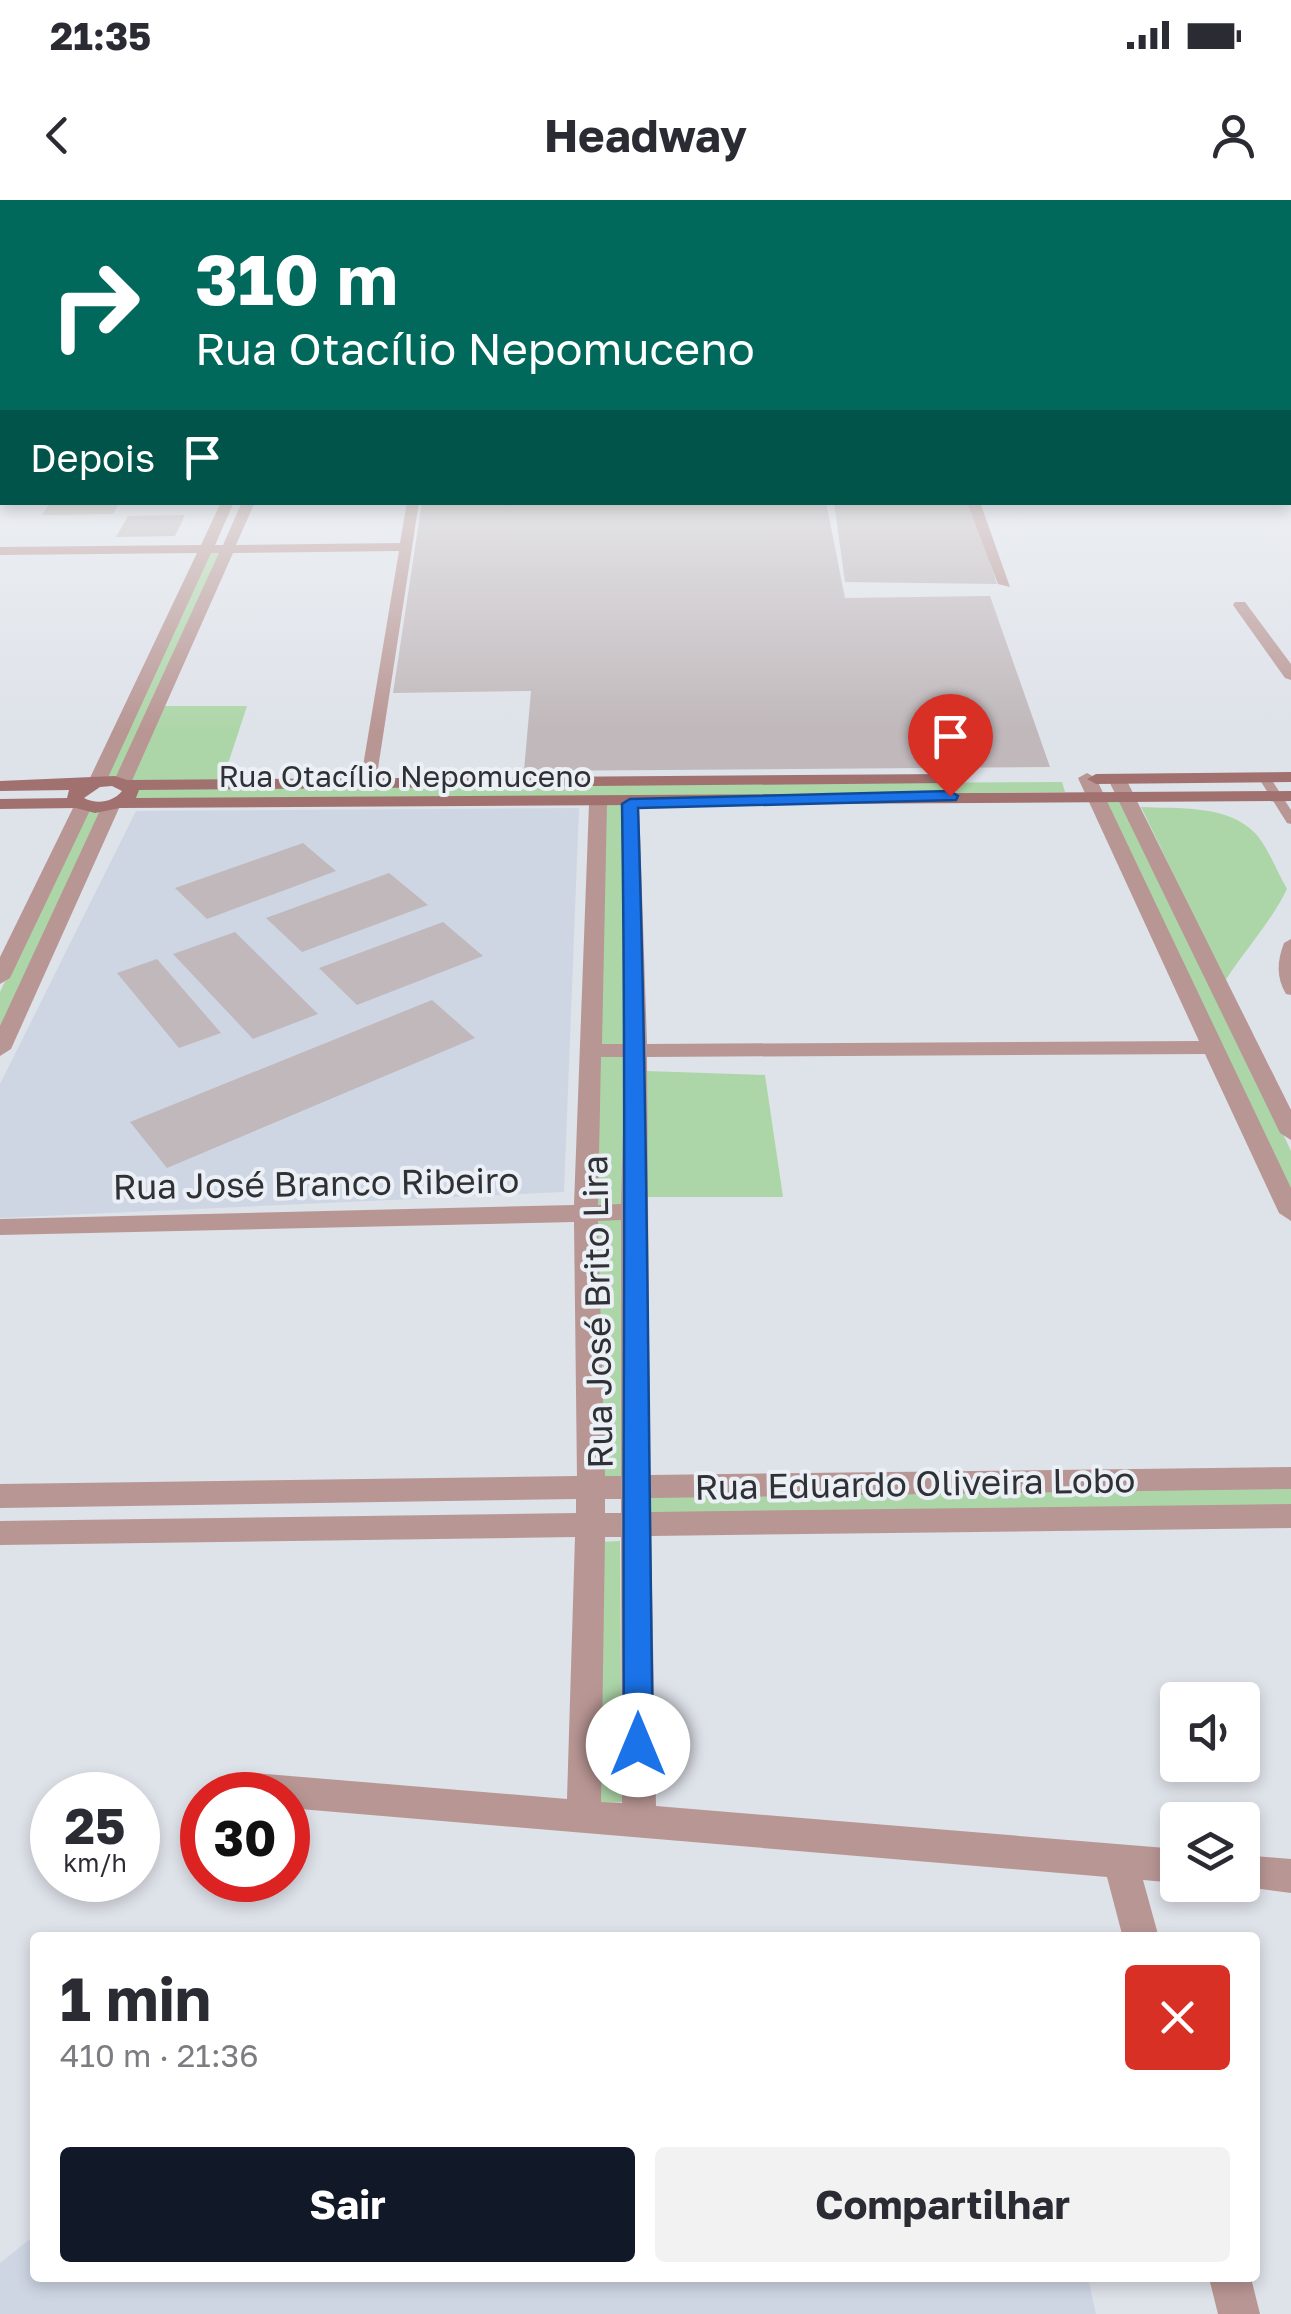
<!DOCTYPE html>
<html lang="pt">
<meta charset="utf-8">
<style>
:root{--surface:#fff;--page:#f2f2f3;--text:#2b2b33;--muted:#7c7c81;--accent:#111827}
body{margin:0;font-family:"Golos Text",sans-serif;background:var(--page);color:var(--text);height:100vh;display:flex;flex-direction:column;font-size:38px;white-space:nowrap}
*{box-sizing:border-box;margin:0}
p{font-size:32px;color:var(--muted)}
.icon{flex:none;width:55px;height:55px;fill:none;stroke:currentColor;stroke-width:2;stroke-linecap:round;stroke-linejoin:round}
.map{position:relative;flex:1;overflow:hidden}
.side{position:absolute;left:30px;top:1732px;width:1230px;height:350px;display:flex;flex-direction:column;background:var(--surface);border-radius:10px;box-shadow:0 5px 15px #0003}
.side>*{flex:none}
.top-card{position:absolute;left:0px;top:0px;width:1292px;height:305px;box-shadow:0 5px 15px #0003;background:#00695c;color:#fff;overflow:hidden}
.fabs{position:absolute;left:1160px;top:1482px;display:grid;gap:20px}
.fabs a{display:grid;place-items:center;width:100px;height:100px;border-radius:10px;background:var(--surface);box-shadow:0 5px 15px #0003;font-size:50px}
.speed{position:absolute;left:30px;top:1572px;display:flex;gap:20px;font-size:50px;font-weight:700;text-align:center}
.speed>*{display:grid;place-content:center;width:130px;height:130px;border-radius:50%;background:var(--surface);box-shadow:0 5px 15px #0003;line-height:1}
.speed small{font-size:25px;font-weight:400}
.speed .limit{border:15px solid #d22;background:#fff;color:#111}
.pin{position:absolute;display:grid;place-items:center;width:85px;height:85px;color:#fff;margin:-102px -42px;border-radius:50% 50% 50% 0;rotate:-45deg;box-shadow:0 0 10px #0007}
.pin .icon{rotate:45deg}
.me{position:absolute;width:110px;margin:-55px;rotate:0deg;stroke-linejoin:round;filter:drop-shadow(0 0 8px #0008)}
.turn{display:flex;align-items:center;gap:35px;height:210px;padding:0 30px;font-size:45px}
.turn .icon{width:130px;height:130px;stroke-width:2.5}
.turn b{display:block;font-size:70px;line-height:85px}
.then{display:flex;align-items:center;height:95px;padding:0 30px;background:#0003;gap:20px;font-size:38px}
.round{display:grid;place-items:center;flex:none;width:105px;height:105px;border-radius:10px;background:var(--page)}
.overview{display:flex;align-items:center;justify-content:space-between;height:170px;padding:0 30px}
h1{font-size:60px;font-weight:700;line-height:75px}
.cta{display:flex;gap:20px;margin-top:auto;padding:20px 30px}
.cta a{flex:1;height:115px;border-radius:10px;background:var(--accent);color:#fff;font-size:40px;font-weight:700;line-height:115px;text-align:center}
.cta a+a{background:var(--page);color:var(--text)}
.status{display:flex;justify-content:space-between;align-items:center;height:70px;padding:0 50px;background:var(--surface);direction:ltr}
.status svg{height:28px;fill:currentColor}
header{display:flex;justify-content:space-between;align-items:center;height:130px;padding:0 30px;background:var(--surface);font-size:45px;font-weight:700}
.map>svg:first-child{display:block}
</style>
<div class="status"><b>21:35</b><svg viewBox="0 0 49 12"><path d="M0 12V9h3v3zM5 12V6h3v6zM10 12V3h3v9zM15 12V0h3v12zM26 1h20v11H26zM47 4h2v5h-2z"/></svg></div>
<header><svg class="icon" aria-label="back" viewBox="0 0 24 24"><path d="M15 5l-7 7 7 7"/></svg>Headway<svg class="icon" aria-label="person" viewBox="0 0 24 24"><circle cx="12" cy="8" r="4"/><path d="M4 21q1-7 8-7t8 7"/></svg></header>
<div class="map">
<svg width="1291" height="2114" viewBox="0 0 1291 2114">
<rect width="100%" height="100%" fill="#dee2e9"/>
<g fill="#ced6e4">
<polygon points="579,608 564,992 0,1018 0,884 136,611"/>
<polygon points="35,2035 35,2078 1088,2078 1096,2114 0,2114 0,2063"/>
</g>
<g fill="#add6a8">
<polygon points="209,350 224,350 121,581 106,580"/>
<polygon points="162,506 247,506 222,582 129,584"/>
<polygon points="1062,582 1065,592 128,602 133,587"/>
<polygon points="1124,598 1291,951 1291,1003 1104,599"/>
<polygon points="604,605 627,605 631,845 598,845"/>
<path d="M1141,607C1177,609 1227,604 1255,633C1268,647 1277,672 1287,689C1271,722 1245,750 1225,781Z"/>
<polygon points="86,611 101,611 0,831 0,792"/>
<polygon points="629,854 624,1007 586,1007 598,856"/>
<polygon points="646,871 765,875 783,997 642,997"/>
<polygon points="625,1018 632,1277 598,1278 593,1019"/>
<polygon points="1291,1286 1291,1309 647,1319 644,1293"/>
<polygon points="620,1341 622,1602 593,1603 599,1342"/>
</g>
<g fill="#c0b8bb">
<polygon points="422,302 826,302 845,398 990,396 1050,567 524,571 531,491 393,493"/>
<polygon points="834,302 971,302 997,384 845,382"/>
<polygon points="119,303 113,314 42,315 49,304"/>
<polygon points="185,315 175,336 116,337 128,316"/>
<polygon points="303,643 336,671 207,719 175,688"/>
<polygon points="389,673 428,705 302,752 266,718"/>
<polygon points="443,722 483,756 357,805 319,768"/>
<polygon points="235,732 318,814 253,839 173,754"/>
<polygon points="157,759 221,833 179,848 117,773"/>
<polygon points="432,800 475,838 167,968 130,922"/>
</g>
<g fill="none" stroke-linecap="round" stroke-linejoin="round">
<g fill="#b89694" fill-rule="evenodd">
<polygon points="1264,573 1268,574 1291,610 1291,624 1287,623 1258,577"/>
<path d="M1291,739V795L1286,794C1276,777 1277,761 1284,743Z"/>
</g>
<g fill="#b89694" fill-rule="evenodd">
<polygon points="221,302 234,302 215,345 223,345 242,302 255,302 236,345 400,343 407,302 419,302 375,588 360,584 399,351 233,353 131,583 116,587 113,583 219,353 211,353 106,582 97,587 88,582 197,353 0,355 0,347 201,345"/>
<polygon points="967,302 980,302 1010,387 998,384"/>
<polygon points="1235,402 1245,402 1291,464 1291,480 1285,478 1233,405"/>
<path d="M1087,573L1096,578L1291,988V1021L1279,1013L1205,854L647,857L650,1275L1291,1267V1289L650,1298L651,1312L1291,1304V1328L651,1336L656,1606L1178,1649V1683L1143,1680L1159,1738H1123L1107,1677L288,1608V1595H228L225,1588L230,1577L242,1572L567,1599L575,1337L0,1345V1321L576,1313V1299L0,1308V1284L577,1276L574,1022L0,1035V1019L574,1005L589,604L598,599L607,604L602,844H625L621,604L630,599L639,604L647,844L1199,841L1078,578ZM601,857H625L621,1004L598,1005ZM621,1020V1276H605L598,1021ZM605,1299H621V1313H605ZM605,1337H621L622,1603L601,1602Z"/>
<polygon points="1117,574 1126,579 1291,910 1291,940 1280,933 1108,579"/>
<polygon points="83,601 92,606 10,778 0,784 0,757 74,606"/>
<polygon points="111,601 120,606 11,849 0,856 0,826 102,606"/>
<polygon points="1242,1655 1291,1659 1291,1693 1232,1685 1242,1685"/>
<polygon points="1209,2078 1251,2078 1260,2114 1218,2114"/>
</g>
<g fill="#a1716f" fill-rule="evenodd">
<polygon points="1290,235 1291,235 1290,240"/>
<polygon points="1291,572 1291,582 1096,584 1087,579 1096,574"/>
<path d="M946,574L952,575V583L139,590L136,598L1291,591V601L120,608L95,613L76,608L0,609V599L67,598L69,590L0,591V581L115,576L127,580ZM112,586L122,591C113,602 97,605 84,598L100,587Z"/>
</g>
<rect fill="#905654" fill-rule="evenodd" x="0" y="267" width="2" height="8"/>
<rect fill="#803f3e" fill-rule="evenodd" x="1290" y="282" width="1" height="10"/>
</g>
<linearGradient id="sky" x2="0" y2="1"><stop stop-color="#81b6e9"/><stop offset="0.44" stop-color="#f0f2f5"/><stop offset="1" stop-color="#f0f2f5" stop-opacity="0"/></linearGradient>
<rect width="1291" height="531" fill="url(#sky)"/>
<path fill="#1a73e8" stroke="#114b97" stroke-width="2.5" d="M950,591L958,596L956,600L638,608C648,920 648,1233 653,1545L649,1555L638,1559L628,1555L624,1545C622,1231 627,917 622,604L630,599Z"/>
<g text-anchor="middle" stroke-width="8" stroke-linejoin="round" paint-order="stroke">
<g font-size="30" fill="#303134" stroke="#ebeff6">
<text x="405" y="587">Rua Otacílio Nepomuceno</text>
</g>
<g font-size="35" fill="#303134" stroke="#ebeff6">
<text transform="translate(316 984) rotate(-1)" y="12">Rua José Branco Ribeiro</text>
<text transform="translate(598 1112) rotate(-91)" y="12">Rua José Brito Lira</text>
<text transform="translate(915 1284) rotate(-1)" y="12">Rua Eduardo Oliveira Lobo</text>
</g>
</g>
</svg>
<div class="fabs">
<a><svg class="icon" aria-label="sound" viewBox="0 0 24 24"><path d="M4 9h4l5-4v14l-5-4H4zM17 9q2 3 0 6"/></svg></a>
<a><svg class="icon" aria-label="layers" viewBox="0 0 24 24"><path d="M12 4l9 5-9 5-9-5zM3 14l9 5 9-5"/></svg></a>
</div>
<div class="speed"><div>25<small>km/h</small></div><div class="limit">30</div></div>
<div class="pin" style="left:950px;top:596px;background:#d93025"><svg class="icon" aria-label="arrive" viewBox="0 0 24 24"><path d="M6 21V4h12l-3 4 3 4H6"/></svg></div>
<svg class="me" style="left:638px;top:1545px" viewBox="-20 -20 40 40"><circle r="19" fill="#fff"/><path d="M0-13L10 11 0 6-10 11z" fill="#1a73e8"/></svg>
<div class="top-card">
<div class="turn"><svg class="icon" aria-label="right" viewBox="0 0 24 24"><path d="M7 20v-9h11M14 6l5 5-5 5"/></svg><div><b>310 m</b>Rua Otacílio Nepomuceno</div></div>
<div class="then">Depois<svg class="icon" aria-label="arrive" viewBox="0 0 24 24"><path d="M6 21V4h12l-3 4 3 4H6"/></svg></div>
</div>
<section class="side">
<div class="overview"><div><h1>1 min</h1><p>410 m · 21:36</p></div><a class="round" style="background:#d93025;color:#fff"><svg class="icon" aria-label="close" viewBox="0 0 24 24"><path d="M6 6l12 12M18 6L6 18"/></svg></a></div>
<div class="cta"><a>Sair</a><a>Compartilhar</a></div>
</section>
</div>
